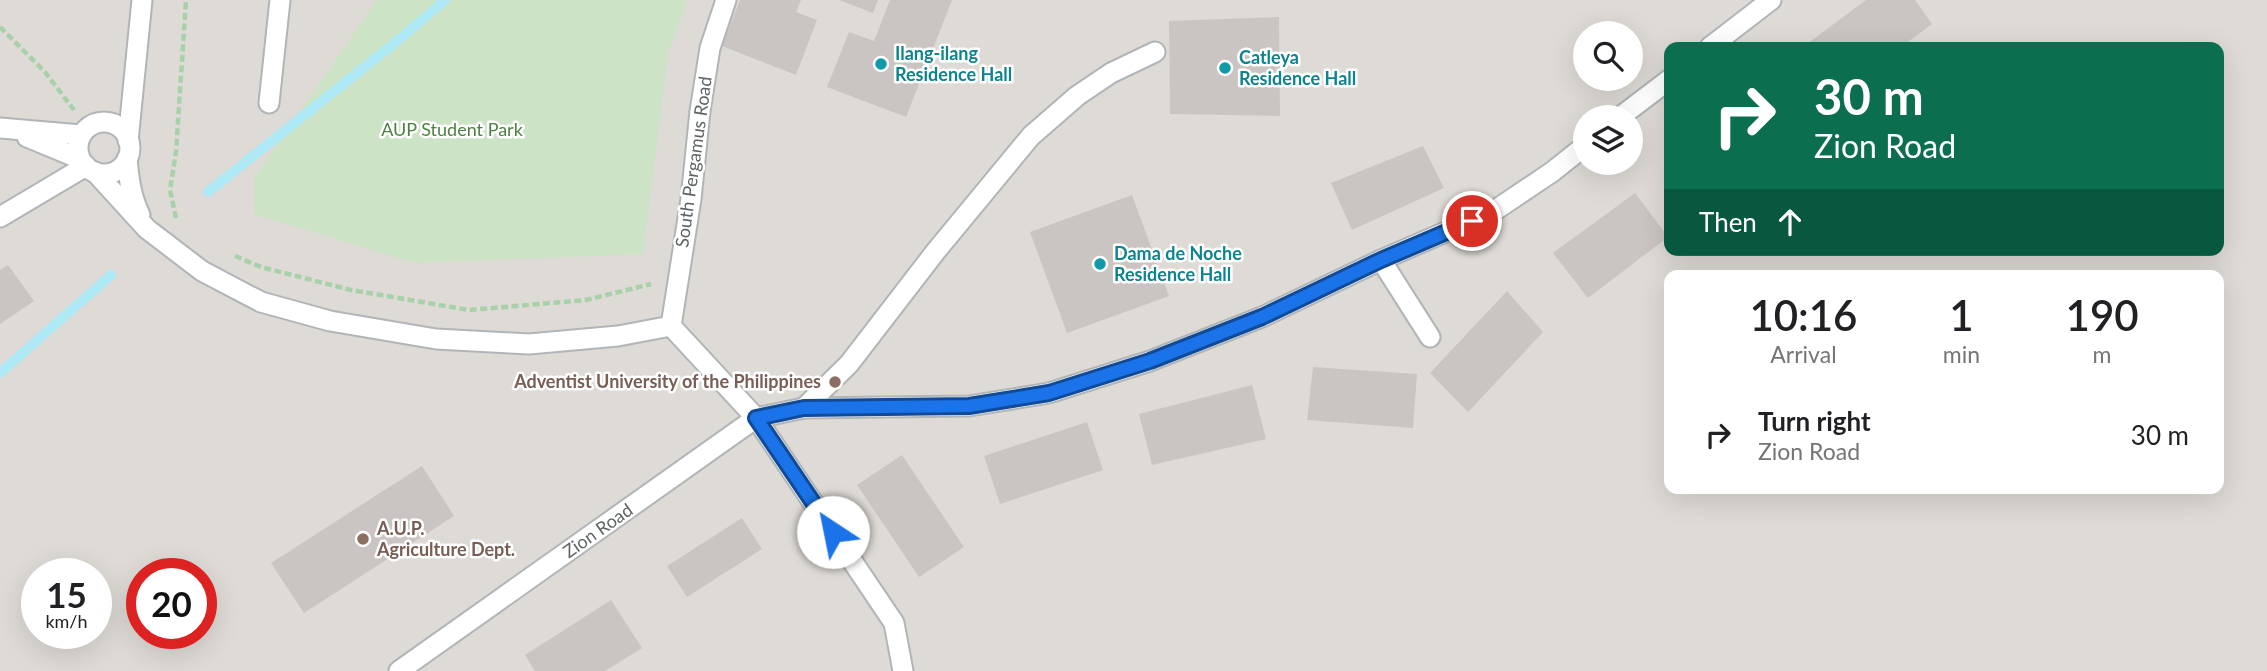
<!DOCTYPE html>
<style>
:root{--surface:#fff;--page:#f2f2f2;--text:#202124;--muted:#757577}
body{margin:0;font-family:Lato,sans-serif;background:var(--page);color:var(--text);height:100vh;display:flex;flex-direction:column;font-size:26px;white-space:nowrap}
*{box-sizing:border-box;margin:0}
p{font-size:23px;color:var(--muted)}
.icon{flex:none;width:38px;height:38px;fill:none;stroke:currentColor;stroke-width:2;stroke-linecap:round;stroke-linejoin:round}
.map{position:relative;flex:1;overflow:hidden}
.sheet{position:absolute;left:1664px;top:270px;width:560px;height:224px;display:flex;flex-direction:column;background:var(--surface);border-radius:14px;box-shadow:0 7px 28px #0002}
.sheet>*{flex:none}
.hud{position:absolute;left:1664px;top:42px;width:560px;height:214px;border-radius:14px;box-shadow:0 7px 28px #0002;background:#0b6e4f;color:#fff;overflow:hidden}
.controls{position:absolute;left:1573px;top:21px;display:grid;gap:14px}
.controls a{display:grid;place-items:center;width:70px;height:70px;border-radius:50%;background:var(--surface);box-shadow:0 7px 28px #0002;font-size:35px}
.speed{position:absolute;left:21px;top:558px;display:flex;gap:14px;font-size:35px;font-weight:700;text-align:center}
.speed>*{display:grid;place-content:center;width:91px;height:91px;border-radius:50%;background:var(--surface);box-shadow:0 7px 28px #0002;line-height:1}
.speed small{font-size:18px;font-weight:400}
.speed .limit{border:10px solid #d22;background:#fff;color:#111}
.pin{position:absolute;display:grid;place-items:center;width:60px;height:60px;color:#fff;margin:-30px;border:4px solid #fff;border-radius:50%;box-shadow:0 2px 7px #0007}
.me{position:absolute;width:77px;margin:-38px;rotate:326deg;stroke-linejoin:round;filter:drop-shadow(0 0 5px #0008)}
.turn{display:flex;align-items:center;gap:24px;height:147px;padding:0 35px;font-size:32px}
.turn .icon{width:91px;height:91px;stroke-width:2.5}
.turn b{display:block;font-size:49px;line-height:60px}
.then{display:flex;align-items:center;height:66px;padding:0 35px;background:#0003;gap:14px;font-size:26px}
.eta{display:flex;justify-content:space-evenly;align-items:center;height:119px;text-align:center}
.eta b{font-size:42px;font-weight:600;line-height:49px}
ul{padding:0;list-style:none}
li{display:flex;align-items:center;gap:21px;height:91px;padding:0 35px}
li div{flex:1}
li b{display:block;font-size:26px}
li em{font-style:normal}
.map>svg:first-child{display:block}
</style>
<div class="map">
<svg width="2267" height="671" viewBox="0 0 2267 671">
<rect width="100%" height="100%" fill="#eeeae6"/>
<path fill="#dedad5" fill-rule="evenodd" d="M0,0H2267V671H0ZM1586,33H1631V79H1586ZM1670,47H2219V250H1670ZM1586,117H1631V163H1586ZM1670,275H2219V488H1670ZM37,574H96V634H37ZM142,574H201V634H142Z"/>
<polygon fill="#cde3c6" points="377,0 688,0 668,53 643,254 415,263 254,214 254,178"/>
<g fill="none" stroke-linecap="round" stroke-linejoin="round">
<g stroke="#afe9f6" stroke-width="10">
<polyline points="208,192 402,37 445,0"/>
<polyline points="0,373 111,275"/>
</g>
</g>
<g fill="#cac5c3">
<polygon points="740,0 801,0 796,12 817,20 796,75 722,46"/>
<polygon points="839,0 878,0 873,13"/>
<polygon points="890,0 952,0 906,117 827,87 849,32 874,41"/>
<polygon points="1866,0 1915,0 1932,24 1901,47 1803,47"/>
<polygon points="1279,17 1280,116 1170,114 1169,21"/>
<polygon points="1423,146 1444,188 1352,230 1331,183"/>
<polygon points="1635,193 1668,237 1588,298 1553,253"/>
<polygon points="1132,195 1169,296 1067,333 1030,232"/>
<polygon points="8,265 34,301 0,324 0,270"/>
<polygon points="1507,291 1543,332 1468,412 1430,373"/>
<polygon points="1313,367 1417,374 1413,428 1307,420"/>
<polygon points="1252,385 1266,439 1152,465 1139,414"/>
<polygon points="1087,422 1103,470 1000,504 984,456"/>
<polygon points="902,455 964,547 919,577 857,485"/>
<polygon points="422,466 454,516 304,613 271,563"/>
<polygon points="742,518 762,549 687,597 667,566"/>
<polygon points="611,600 642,648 605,671 535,671 525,655"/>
</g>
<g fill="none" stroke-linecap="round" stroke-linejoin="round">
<g stroke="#b1b5b7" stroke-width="23">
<g id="lane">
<polyline points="1710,47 1771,0"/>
<polyline points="269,103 280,0"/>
<polyline points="1620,117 1670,79"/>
<circle cx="104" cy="148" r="26"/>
<polyline points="0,128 81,135"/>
<polyline points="27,137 80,159"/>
<polyline points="128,141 142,0"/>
<path d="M127,159C129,179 131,197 140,215"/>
<polyline points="95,172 147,229 202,271 261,302 330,321 436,339 529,344 618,336 671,326 756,418 894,623 903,671"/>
<polyline points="0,217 86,166"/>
<polyline points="1381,260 1430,337"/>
<polyline points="671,326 691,199 700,111 710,48 726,0"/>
<polyline points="804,408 849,364 936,251 1031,136 1077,96 1111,73 1155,52"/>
<polyline points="399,671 756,418 804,408 969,406 1049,393 1150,361 1262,317 1381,260 1494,211 1552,172 1586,145"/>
</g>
</g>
<g stroke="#a8d1aa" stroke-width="4.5" stroke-dasharray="7 3.5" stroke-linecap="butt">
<polyline points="0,27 45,72 74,110"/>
<polyline points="176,218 170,190 176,152 186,0"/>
<polyline points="235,256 261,267 351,290 469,310 586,300 651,284"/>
</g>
<use href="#lane" stroke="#fff" stroke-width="19"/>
</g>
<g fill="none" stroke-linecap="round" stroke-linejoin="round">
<g stroke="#114b97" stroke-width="18">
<polyline id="route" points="833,532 756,418 804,408 969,406 1049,393 1150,361 1262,317 1381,260 1472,221"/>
</g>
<use href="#route" stroke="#1a73e8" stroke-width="12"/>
</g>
<g fill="#0f9aa8" stroke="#fff" stroke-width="2.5">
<circle cx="881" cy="64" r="7"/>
<circle cx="1225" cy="68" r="7"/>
<circle cx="1100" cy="264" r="7"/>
</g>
<g fill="#8d6e63" stroke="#fff" stroke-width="2.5">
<circle cx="835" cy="382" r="7"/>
<circle cx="363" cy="539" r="7"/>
</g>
<g text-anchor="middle" stroke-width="5" stroke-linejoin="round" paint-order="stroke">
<g font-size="18" font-weight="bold" fill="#0d838f" stroke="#fff" text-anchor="start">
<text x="895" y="60">Ilang-ilang<tspan x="895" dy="21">Residence Hall</tspan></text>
<text x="1239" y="64">Catleya<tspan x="1239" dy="21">Residence Hall</tspan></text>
<text x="1114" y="260">Dama de Noche<tspan x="1114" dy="21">Residence Hall</tspan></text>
</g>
<g font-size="18" fill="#4d8240" stroke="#fff">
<text x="452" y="136">AUP Student Park</text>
</g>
<g font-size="18" fill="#5e6365" stroke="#fff">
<text transform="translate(694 162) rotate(-82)" y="6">South Pergamus Road</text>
<text transform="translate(598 531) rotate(-35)" y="6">Zion Road</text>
</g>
<g font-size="18" font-weight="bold" fill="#785e54" stroke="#fff" text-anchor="end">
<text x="821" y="388">Adventist University of the Philippines</text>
<text x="377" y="535" text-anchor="start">A.U.P.<tspan x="377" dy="21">Agriculture Dept.</tspan></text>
</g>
</g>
</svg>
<div class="controls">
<a><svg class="icon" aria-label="search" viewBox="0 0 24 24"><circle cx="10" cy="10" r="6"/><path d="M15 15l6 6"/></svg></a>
<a><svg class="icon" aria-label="layers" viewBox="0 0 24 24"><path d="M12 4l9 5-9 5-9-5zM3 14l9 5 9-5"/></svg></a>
</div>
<div class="speed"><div>15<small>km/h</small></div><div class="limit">20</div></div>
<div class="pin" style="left:1472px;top:221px;background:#d93025"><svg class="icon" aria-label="arrive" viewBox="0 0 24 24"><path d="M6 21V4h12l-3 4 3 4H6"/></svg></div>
<svg class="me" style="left:833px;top:532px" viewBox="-20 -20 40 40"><circle r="19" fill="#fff"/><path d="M0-13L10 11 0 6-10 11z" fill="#1a73e8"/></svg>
<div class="hud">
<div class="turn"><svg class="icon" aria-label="right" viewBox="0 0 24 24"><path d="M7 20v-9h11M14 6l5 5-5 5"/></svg><div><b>30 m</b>Zion Road</div></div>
<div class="then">Then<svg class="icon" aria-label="ahead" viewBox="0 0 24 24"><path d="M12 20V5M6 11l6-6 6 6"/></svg></div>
</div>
<section class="sheet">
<div class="eta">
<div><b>10:16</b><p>Arrival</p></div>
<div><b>1</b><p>min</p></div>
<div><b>190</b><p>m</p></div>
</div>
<ul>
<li><svg class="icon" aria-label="right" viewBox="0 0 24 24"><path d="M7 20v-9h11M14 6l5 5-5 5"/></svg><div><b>Turn right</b><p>Zion Road</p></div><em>30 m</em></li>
</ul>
</section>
</div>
